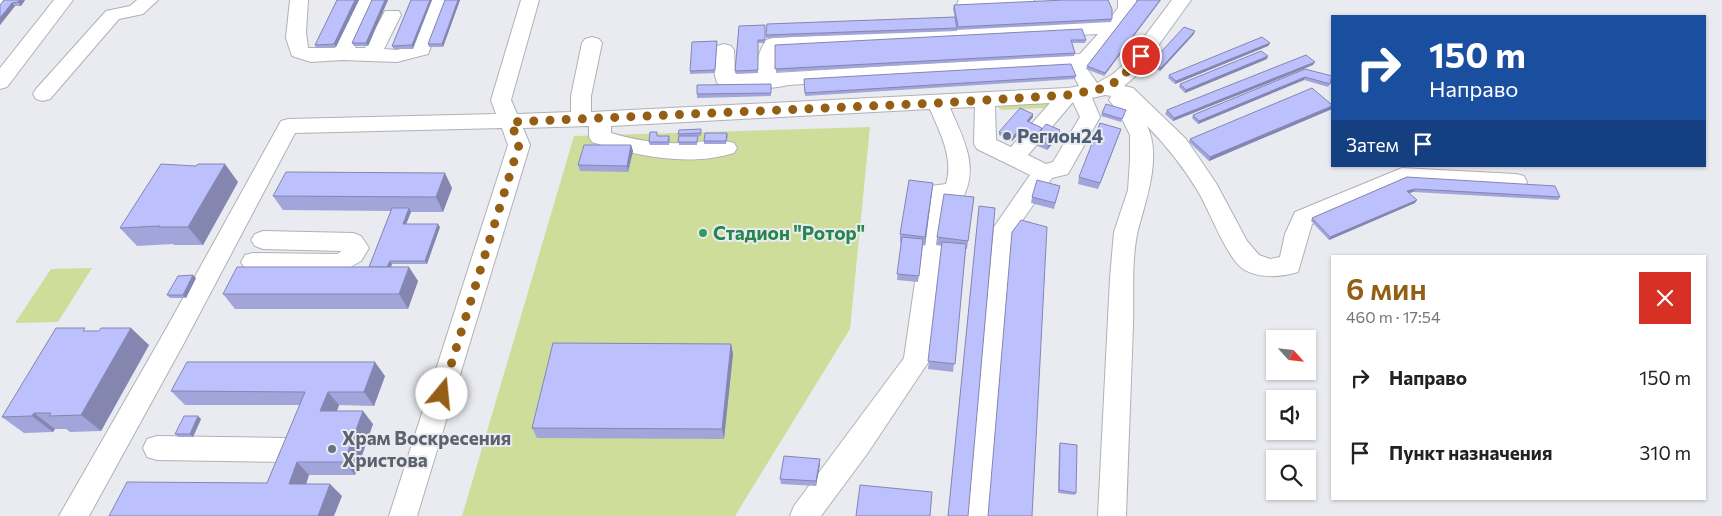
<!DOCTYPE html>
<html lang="ru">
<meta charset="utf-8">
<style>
:root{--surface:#fff;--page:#f2f2f2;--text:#222;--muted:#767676;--accent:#945e14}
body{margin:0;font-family:Commissioner,sans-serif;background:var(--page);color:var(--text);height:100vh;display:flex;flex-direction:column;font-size:19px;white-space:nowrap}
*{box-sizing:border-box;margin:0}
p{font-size:16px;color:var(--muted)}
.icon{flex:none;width:28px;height:28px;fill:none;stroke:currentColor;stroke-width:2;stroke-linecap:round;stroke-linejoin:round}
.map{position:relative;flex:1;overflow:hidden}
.details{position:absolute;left:1331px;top:255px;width:375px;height:245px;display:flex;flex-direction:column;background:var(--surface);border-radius:0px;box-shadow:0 1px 4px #0004}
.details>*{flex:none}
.top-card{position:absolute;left:1331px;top:15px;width:375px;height:152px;border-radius:0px;box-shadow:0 1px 4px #0004;background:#1a4fa0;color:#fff;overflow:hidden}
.needle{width:32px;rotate:117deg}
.tools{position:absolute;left:1266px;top:330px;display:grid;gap:10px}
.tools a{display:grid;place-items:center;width:50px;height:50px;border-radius:0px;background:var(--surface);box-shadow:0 1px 4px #0004;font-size:25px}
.pin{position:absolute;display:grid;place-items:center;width:42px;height:42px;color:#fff;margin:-21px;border:2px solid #fff;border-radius:50%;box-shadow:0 1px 5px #0007}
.me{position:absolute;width:55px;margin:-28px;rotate:17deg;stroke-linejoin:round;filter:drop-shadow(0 0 4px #0008)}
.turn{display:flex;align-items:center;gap:18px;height:105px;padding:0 15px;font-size:22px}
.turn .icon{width:65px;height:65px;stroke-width:2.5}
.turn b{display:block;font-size:35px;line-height:42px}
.then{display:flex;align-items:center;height:48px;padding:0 15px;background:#0003;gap:10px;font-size:19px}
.round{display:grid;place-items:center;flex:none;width:52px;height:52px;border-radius:0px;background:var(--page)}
.summary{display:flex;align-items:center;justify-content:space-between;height:85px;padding:0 15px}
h1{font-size:30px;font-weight:600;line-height:38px;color:var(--accent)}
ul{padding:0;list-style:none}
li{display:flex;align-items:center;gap:15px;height:75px;padding:0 15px}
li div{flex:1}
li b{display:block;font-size:19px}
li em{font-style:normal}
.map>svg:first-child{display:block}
</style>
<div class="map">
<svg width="1722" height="516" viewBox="0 0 1722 516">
<rect width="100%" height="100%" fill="#eaebf1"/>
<g fill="#cfdd9b">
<polygon points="1049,102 1049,106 1045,108 1002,110 997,107"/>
<polygon points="870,127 850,329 735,516 462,516 574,136"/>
<polygon points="92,268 58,322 15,323 51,269"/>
</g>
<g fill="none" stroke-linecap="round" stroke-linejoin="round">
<g stroke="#b0b1b6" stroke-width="2">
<g id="minor">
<polygon points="0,0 10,0 7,6 0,8"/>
<polygon points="54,0 73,0 7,87 0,89 0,68"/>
<polygon points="137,0 158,0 143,14 119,19 50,99 43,101 36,99 33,94 36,89 106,11 130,6"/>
<polygon points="290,0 308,0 306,32 308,48 335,48 358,0 376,0 355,48 365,48 385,11 399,11 401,15 384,49 397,50 413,46 432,0 450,0 428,54 397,62 342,60 311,62 292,56 286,38"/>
<path d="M521,0H539L511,100L517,114L571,112V96L582,43L585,39L592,37L599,39L602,43L591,96V112L1068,88L1079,86L1069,67L788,85C770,90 736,89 718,84C713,75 712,54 717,46L724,44L731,46L734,50L735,73H756C757,60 759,51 766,40L773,38L1108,21L1118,8V0H1136C1137,21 1102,54 1088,70L1097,83L1113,74L1123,65L1172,0H1191L1137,75L1124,86L1133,88L1186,139L1216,183L1247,241L1259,255L1270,259L1280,257L1285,234L1295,212L1402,168L1516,174L1524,176L1527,182L1524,188L1516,190L1404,184L1312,224L1298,272C1281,277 1259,279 1243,269C1227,258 1209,210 1199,193C1184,168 1167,146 1147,126C1162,156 1146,200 1138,230C1131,260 1134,295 1133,325C1131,389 1128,452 1126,516H1098L1110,278L1114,232L1128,190L1130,160V135L1119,113L1109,100L1111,96L1105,95L1092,98L1100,117L1068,174L1052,178L1017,228L994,516H966L994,227L1030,175L977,149L974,144L975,107L950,108C963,138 980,167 962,199L949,201L929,361L867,454L821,516H790L794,506L904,358L928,192L931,186L946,184C954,158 940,133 930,109L611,126V133C634,140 658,144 683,143C700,143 718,138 734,143L737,148L734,153C688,167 637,156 592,142L589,137V126L523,128L530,145L417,516H389L508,145L502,128L295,133L184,343L89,516H59L166,329L281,121L288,119L496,114L491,100ZM1098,34L1080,54L776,73L777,57L780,50ZM1073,102L1080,117L1053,162L1046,164L1028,155ZM1050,103L1011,147L996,140L995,106Z"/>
<polygon points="959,0 1034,0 1032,4 1025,6 966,10 959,8 957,4"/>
<polygon points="263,231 353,233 361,236 369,248 361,261 342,272 253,271 245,269 241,262 245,255 253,253 337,254 342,251 263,249 255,246 251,240 255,234"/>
<polygon points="157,436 286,438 296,441 300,450 296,459 286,462 157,460 147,457 143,448 147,439"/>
</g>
</g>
<use href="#minor" fill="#fff" fill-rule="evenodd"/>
</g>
<g fill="#a2a5d9">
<polygon points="25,0 21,6 15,6 0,25 0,5"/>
<polygon points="337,0 359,0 336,47 316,48 315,45"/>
<polygon points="372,0 388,0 368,46 354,46 352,43"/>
<polygon points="411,0 413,49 394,49 392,46"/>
<polygon points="445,0 460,0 443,47 429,47 428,44"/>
<polygon points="1138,0 1104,76 1086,69 1087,66"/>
<polygon points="954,5 1112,19 1111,22 957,30 953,9"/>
<polygon points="765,25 765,43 758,43 758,73 736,74 735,71"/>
<polygon points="957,28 957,31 766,38 766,35"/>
<polygon points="1194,34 1160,71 1150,66 1151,63"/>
<polygon points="1086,40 1085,43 1072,43 1075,53 1074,56 776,72 775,45"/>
<polygon points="717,41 715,73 690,74 690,71"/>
<polygon points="1270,43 1268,46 1175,84 1168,78 1169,75"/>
<polygon points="1267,59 1185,93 1179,87 1180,84"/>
<polygon points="1313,65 1173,121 1165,114 1167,110"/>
<polygon points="1305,69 1330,84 1328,87 1304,80 1198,124 1192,118 1193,115"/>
<polygon points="1076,76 1075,79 805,96 804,79"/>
<polygon points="771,84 771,96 697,98 697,94"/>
<polygon points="1332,105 1332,109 1209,161 1189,142 1190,139"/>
<polygon points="1102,113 1125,113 1121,122 1101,116"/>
<polygon points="1033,117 1029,122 1059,136 1047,150 1033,144 1034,140 1019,133 1012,141 999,135 999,132"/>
<polygon points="701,129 701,136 698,136 698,139 697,145 679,145 678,134"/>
<polygon points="1121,129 1098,189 1078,184 1079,177"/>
<polygon points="727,133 728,136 726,144 704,144 704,141"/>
<polygon points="658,135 658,136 669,136 670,140 669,145 650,145 649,142"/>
<polygon points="631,145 633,151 628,172 580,171 578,165"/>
<polygon points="1407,177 1560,197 1558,200 1413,192 1409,193 1415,203 1329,240 1311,221 1312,218"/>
<polygon points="238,182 203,245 174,245 173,244 137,246 120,228"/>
<polygon points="933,183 925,246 923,245 918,282 897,280 901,243 900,243 900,234"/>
<polygon points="1060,186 1054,209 1031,203 1032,197"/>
<polygon points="452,188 443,212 411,212 406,224 440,227 427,264 392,264 391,267 418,281 408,309 235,309 223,294 369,267 391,211 283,210 273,196"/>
<polygon points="974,197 967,249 966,249 953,372 928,369 942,246 936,245 937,237"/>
<polygon points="196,278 186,298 170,298 167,295"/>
<polygon points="88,331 149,345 101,431 70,432 66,429 55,429 53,432 24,433 2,417"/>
<polygon points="731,344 733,354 724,439 537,438 532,428"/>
<polygon points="385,376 374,406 339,405 337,411 373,424 355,475 309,475 306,484 342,496 267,483 300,405 185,405 171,391"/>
<polygon points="201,419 193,437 178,437 175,434"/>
<polygon points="1060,443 1076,493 1075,495 1058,493 1059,446"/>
<polygon points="820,459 820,464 816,486 781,484 780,479"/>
</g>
<g fill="#8486b0">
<polygon points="20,0 25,0 21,6 18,2"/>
<polygon points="355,0 359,0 336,47 334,44"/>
<polygon points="385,0 388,0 368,46 366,43"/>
<polygon points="430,0 432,0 413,49 412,45"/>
<polygon points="458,0 460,0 443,47 442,44"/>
<polygon points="1160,0 1161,0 1104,76 1105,73"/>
<polygon points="12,3 15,6 0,25 0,18"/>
<polygon points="1195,31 1194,34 1160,71 1161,68"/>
<polygon points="1270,43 1268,46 1175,84 1176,81"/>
<polygon points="1268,56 1267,59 1185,93 1186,90"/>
<polygon points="1315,62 1313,65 1173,121 1174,118"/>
<polygon points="1305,77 1304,80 1198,124 1199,121"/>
<polygon points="1332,106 1332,109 1209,161 1210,157"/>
<polygon points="1033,114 1033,117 1027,124 1027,121"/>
<polygon points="1121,129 1119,135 1098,189 1100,183"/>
<polygon points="1019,130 1019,133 1012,141 1012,138"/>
<polygon points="1060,130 1059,136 1047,150 1048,144"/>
<polygon points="631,145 633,151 628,172 627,166"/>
<polygon points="225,164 238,182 203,245 188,227"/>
<polygon points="445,173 452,188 443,212 436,197"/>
<polygon points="933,183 932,192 925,246 925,237"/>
<polygon points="1415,189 1413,192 1405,194 1407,191"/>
<polygon points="1417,200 1415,203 1329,240 1330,237"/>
<polygon points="409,208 411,212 405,227 403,224"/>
<polygon points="438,224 440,227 427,264 425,261"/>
<polygon points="390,261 392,264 385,281 383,278"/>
<polygon points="409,267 418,281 408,309 399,294"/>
<polygon points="193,275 196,278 186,298 183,295"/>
<polygon points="131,328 149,345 101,431 81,415"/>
<polygon points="731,344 733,354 724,439 722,429"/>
<polygon points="375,362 385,376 374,406 364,392"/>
<polygon points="328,392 339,405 332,424 320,411"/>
<polygon points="363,411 373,424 355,475 344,462"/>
<polygon points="34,413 55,429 53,432 32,416"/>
<polygon points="198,416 201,419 193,437 190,434"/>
<polygon points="820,459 820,464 816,486 816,481"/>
<polygon points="297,462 309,475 302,496 289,484"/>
<polygon points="330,484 342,496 334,516 318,516"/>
</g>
<g fill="#bcc0fc" stroke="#8486b0">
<polygon points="4,0 20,0 18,2 12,3 0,18 0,5"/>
<polygon points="337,0 355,0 334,44 315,45"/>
<polygon points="372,0 385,0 366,43 352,43"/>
<polygon points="411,0 430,0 412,45 392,46"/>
<polygon points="445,0 458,0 442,44 428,44"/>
<polygon points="1065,0 1108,0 1112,9 1112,19 958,27 954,5"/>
<polygon points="1138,0 1160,0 1105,73 1087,66"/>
<polygon points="955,17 957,28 766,35 767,24"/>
<polygon points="765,25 765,40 758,40 758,70 735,71 739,26"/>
<polygon points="1184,27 1195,31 1161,68 1151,63"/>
<polygon points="1082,29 1086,40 1071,40 1075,53 775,69 775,45"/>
<polygon points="1262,37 1270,43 1176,81 1169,75"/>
<polygon points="717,41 715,70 690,71 692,42"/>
<polygon points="1261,51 1268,56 1186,90 1180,84"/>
<polygon points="1306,55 1315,62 1174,118 1167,110"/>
<polygon points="1071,64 1076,76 805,93 804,79"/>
<polygon points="1305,69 1332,76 1330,84 1305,77 1199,121 1193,115"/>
<polygon points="771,84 771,93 697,94 697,85"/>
<polygon points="1312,88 1332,105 1332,106 1210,157 1190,139"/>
<polygon points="1106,104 1126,110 1122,119 1102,113"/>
<polygon points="1020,108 1033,114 1027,121 1042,128 1035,137 1019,130 1012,138 999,132"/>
<polygon points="1100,123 1121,129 1100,183 1079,177"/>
<polygon points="1046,124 1060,130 1048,144 1035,138"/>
<polygon points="701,129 701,133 678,134 679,130"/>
<polygon points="650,132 657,132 657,136 669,136 668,142 649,142"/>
<polygon points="705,133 727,133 726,141 704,141"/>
<polygon points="679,136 698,136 697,142 678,142"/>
<polygon points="584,145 631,145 627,166 578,165"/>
<polygon points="161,164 196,166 198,164 225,164 188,227 159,227 160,226 120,228"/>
<polygon points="286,172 445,173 436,197 273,196"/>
<polygon points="1407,177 1555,186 1560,197 1415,189 1407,191 1417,200 1330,237 1312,218"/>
<polygon points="909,180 933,183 925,237 900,234"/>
<polygon points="1037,180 1060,186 1055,203 1032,197"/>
<polygon points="944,194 974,197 968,241 937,237"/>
<polygon points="979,206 995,208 968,516 948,516"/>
<polygon points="392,208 409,208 403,224 438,224 425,261 390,261 387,267 369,267"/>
<polygon points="1021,220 1047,227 1032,516 988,516 1012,232"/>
<polygon points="902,237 923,239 919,276 897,274"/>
<polygon points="942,242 966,244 955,364 928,361"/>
<polygon points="237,267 409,267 399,294 223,294"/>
<polygon points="193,275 183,295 167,295 178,276"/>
<polygon points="56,328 85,328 83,331 99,331 101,328 131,328 81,415 49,416 51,413 34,413 32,416 2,417"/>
<polygon points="553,343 731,344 722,429 532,428"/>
<polygon points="187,362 375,362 364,392 328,392 320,411 363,411 344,462 297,462 289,484 330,484 318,516 109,516 127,482 267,483 305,392 171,391"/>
<polygon points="184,416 198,416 190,434 175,434"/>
<polygon points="1060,443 1077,445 1076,493 1059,490"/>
<polygon points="784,456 820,459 816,481 780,479"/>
<polygon points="860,485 932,492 930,516 856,516"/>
</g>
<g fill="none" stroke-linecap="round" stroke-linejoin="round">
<polyline stroke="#945e14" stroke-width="9" stroke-dasharray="0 16.2" points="442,394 519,145 511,122 938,103 1068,95 1105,88 1120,79 1141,56"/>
</g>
<circle fill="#5c6f8a" stroke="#eaebf1" stroke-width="2" cx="1007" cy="136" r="5"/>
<circle fill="#2e9e5b" stroke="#eaebf1" stroke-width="2" cx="703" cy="233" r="5"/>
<circle fill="#6b7280" stroke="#eaebf1" stroke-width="2" cx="332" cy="449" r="5"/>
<g text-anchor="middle" stroke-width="4" stroke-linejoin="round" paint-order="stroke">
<g font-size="19" font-weight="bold" fill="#4e5e75" stroke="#eaebf1" text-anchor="start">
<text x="1017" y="143">Регион24</text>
</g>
<g font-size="19" font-weight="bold" fill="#27864d" stroke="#eaebf1" text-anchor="start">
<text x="713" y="240">Стадион "Ротор"</text>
</g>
<g font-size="19" font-weight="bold" fill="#5b616d" stroke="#eaebf1" text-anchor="start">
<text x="342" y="445">Храм Воскресения<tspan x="342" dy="22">Христова</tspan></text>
</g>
</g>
</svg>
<div class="tools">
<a><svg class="needle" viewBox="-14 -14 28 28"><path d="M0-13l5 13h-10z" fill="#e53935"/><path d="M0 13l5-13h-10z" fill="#767676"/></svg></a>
<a><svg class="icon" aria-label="sound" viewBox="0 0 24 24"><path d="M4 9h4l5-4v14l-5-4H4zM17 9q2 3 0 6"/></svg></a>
<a><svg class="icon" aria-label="search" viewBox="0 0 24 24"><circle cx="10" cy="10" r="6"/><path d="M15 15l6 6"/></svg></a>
</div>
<div class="pin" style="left:1141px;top:56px;background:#d93025"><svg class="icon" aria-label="arrive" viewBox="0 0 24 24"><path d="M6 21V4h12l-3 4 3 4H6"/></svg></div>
<svg class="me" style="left:442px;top:394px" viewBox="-20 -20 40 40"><circle r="19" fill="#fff"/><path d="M0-13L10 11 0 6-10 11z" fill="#945e14"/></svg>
<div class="top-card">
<div class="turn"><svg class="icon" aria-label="right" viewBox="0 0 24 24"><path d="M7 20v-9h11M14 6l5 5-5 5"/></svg><div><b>150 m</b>Направо</div></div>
<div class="then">Затем<svg class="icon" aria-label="arrive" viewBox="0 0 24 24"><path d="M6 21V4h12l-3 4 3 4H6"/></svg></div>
</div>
<section class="details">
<div class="summary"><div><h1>6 мин</h1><p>460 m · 17:54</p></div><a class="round" style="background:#d93025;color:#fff"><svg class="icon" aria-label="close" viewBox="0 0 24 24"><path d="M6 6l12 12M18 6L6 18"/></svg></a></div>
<ul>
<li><svg class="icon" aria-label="right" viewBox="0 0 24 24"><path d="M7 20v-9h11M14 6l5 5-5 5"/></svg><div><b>Направо</b></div><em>150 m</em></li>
<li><svg class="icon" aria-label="arrive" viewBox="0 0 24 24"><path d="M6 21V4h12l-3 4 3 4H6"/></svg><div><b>Пункт назначения</b></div><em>310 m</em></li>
</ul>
</section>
</div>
